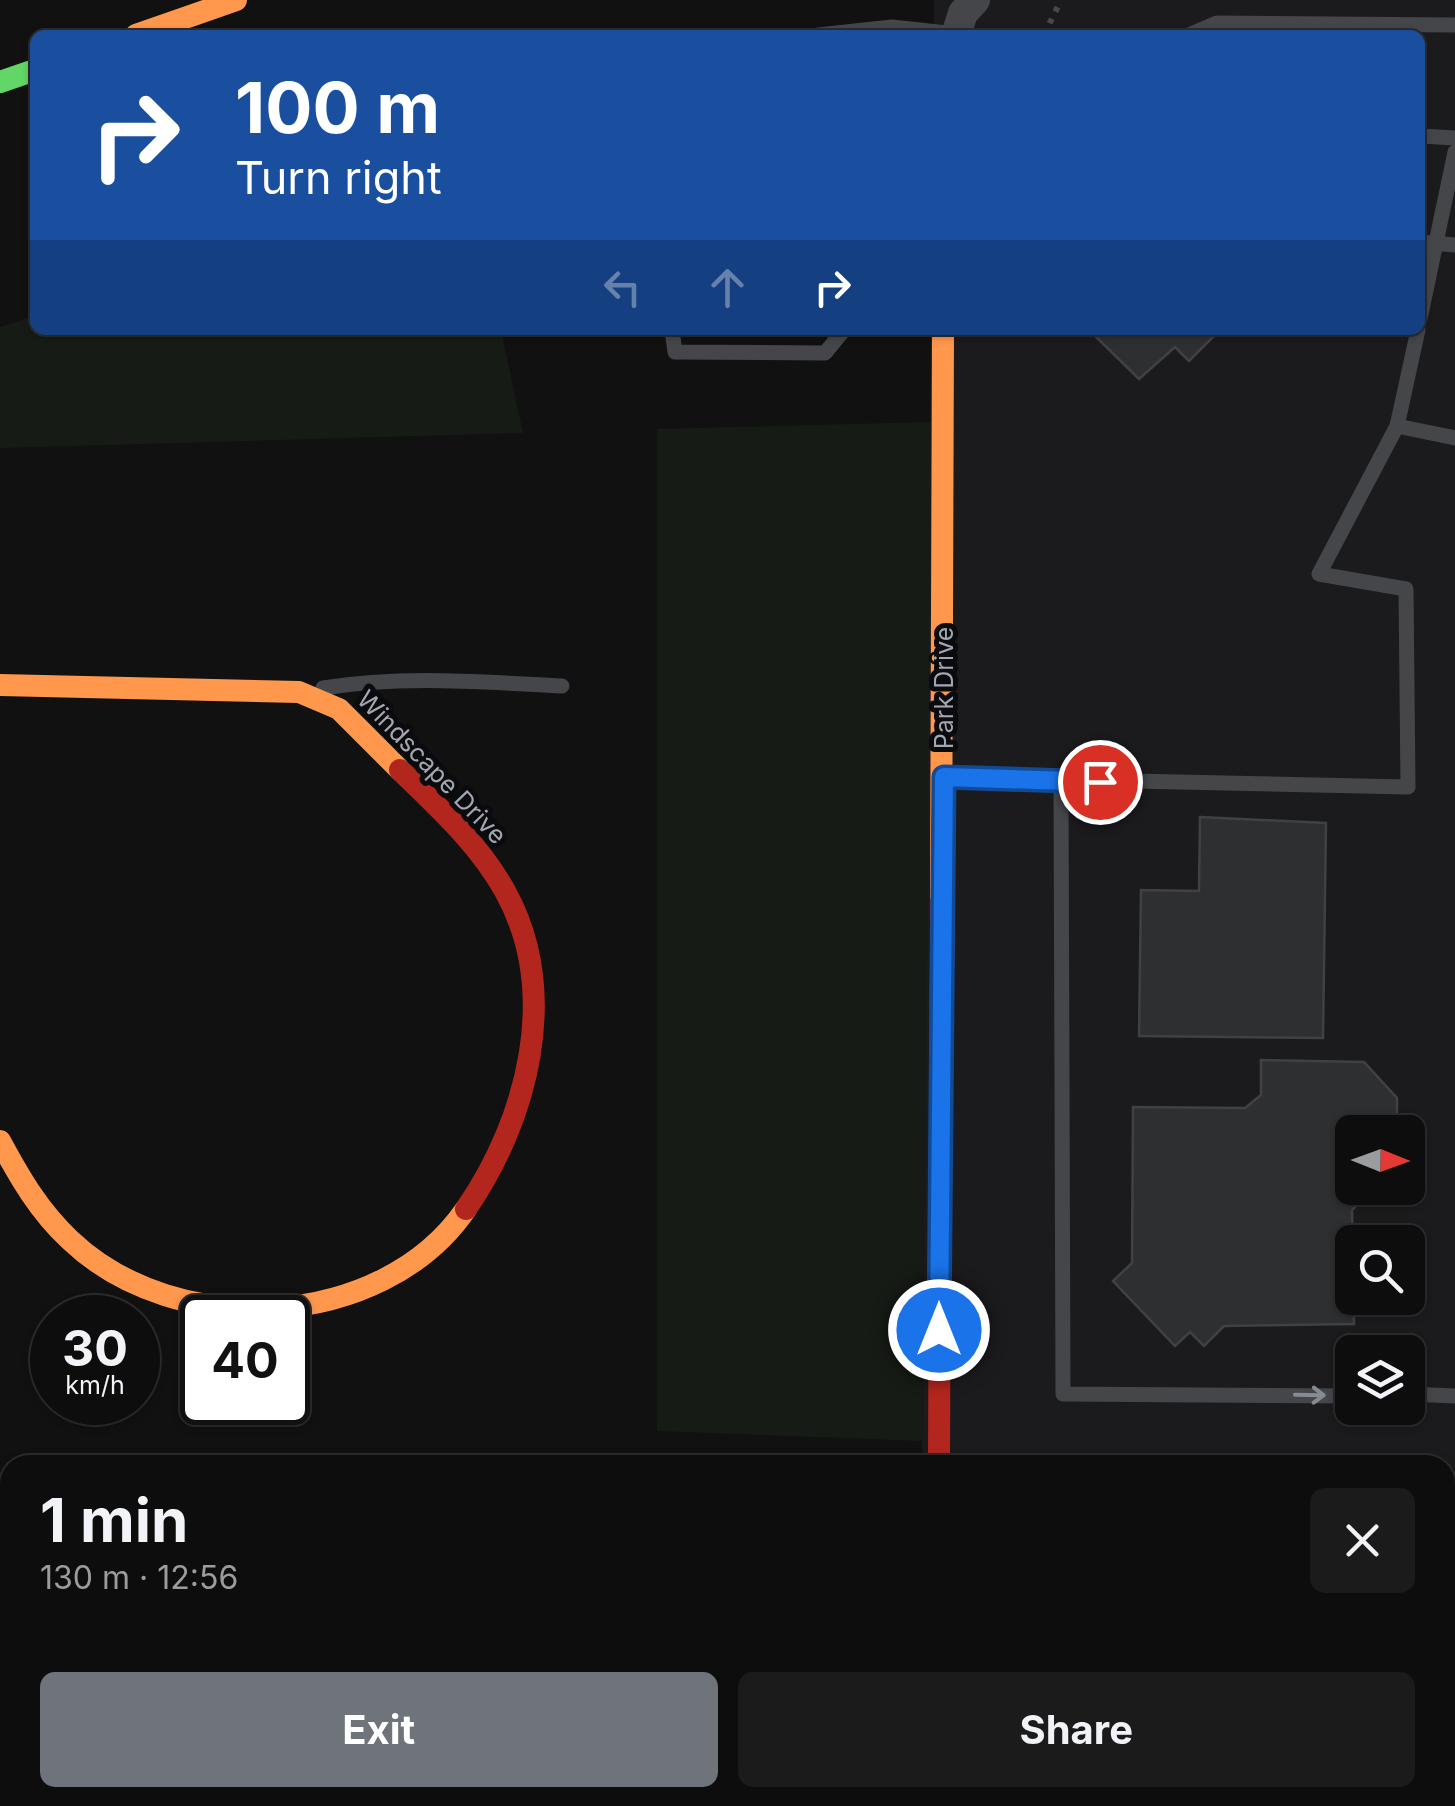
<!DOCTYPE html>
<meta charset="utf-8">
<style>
:root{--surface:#0d0d0d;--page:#1b1b1b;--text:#f1f3f6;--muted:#9a9c9d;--line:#2d2d2e;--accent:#6f737a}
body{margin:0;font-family:Inter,sans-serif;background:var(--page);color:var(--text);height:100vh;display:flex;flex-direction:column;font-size:38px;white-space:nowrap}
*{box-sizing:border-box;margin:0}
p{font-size:32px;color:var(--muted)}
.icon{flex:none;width:55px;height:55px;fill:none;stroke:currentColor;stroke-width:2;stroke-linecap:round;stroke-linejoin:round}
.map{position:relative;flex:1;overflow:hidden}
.sheet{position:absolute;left:0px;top:1455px;width:1455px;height:352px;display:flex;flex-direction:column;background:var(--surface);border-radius:30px 30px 0 0;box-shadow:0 2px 8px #0004,0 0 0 2px var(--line)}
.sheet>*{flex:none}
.top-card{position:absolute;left:30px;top:30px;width:1395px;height:305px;border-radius:15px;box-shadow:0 2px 8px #0004,0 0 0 2px var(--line);background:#1a4fa0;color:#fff;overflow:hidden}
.needle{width:65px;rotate:91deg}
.fabs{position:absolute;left:1335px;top:1115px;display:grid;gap:20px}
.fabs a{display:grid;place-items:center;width:90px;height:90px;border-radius:15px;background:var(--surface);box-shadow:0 2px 8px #0004,0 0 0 2px var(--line);font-size:50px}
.speed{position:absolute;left:30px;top:1295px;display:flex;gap:20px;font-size:50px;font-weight:700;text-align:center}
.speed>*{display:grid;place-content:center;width:130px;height:130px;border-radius:50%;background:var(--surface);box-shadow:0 2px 8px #0004,0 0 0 2px var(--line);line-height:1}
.speed small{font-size:25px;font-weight:400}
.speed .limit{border:5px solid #111;border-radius:15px;background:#fff;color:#111}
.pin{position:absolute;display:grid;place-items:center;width:85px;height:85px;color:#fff;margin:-42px;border:5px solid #fff;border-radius:50%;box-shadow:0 2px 10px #0007}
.me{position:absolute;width:110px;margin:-55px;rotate:0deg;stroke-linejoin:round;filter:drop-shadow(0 0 8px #0008)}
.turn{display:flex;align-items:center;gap:35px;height:210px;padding:0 40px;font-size:45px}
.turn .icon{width:130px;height:130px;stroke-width:2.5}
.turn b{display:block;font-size:70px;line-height:85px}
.lanes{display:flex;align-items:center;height:95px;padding:0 40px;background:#0003;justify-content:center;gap:50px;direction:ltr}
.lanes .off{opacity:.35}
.round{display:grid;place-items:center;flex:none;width:105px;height:105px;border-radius:15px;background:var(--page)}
.overview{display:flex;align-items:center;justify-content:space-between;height:170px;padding:0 40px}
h1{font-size:60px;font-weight:700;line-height:75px}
.primary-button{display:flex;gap:20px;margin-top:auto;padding:20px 40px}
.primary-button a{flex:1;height:115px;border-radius:15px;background:var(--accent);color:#fff;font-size:40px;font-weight:700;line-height:115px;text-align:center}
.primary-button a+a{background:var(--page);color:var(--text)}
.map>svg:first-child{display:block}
</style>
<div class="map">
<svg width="1455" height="1806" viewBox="0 0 1455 1806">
<rect width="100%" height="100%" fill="#111"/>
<path fill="#1b1b1e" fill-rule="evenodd" d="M934,0H1455V1806H919L920,1798H1445V1465H922L931,330H1420V35H934ZM1352,1132H1408V1188H1352ZM1352,1242H1408V1298H1352ZM1352,1352H1408V1408H1352Z"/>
<g fill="#161b16">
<polygon points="35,316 35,330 501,330 523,433 0,448 0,327"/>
<polygon points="931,422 922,1441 657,1431 657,429"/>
</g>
<g fill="#2e2f31" stroke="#404144" stroke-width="2.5">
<polygon points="1095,330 1220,330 1189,361 1175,347 1139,379 1092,333"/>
<polygon points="1200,817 1326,823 1323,1038 1139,1036 1141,890 1199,891"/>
<polygon points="1261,1060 1364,1062 1397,1098 1397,1132 1352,1132 1352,1188 1397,1188 1397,1198 1364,1198 1352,1210 1354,1324 1224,1326 1204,1346 1190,1332 1175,1346 1113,1281 1132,1263 1133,1107 1245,1108 1261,1095"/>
</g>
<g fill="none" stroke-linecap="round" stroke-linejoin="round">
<polyline stroke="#47484b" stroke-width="6" stroke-dasharray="5 8" stroke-linecap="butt" points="1044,35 1061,0"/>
<g stroke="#454649" stroke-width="15">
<polyline points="818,35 892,27 956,34"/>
<polyline points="1189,35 1217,23 1455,25"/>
<polyline points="1420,136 1455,138"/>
<polyline points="1420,242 1455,245"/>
<polyline points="1420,319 1455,152"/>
<polyline points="672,330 675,352 825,353 844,330"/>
<polyline points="1397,426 1455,438"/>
<path d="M323,688C403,675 481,682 562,686"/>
<polyline points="944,777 1408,787 1406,589 1319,574 1397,426 1418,330"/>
<polyline points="1061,781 1063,1394 1352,1396"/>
<polyline points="1408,1394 1455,1396"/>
<polyline points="1445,1636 1455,1636"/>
<polyline points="0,1655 10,1653"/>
<polyline points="241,1806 241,1798"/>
<polyline points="1062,1806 1062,1798"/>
</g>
<g stroke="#454649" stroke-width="30">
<polyline points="956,35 963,13 975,0"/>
<polyline points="937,1806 937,1798"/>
</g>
<polyline stroke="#63d668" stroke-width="22" points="0,82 35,70"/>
<g stroke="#ff974d" stroke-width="22">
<polyline points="136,35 236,0"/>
<polyline points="0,685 299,692 339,709 400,770"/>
<polyline points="941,902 943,330"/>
<path d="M0,1141C20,1178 39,1211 70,1240C176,1341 382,1331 466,1209"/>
</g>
<g stroke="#b3261e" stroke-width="22">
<path d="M400,770C438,807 479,844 505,891C561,992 528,1119 466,1209"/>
<polyline points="939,1465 941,902"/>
</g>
</g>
<defs><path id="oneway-shaft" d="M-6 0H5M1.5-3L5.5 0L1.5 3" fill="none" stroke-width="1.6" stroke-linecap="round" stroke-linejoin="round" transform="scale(2.5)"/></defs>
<use stroke="#868b92" href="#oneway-shaft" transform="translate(1310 1395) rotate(1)"/>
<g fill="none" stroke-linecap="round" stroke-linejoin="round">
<g stroke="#114b97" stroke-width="25">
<polyline id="route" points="939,1330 944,777 1100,782"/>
</g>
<use href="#route" stroke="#1a73e8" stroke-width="18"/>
</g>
<g text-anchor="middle" stroke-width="10" stroke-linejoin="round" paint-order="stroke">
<g font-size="25" fill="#a2a8b2" stroke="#0b0b0d">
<text transform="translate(944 688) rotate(-90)" y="9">Park Drive</text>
<text transform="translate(432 767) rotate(46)" y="9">Windscape Drive</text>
</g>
</g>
</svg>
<div class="fabs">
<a><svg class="needle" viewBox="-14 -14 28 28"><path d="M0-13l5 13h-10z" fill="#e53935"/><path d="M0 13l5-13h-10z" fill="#9a9c9d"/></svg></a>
<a><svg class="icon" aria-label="search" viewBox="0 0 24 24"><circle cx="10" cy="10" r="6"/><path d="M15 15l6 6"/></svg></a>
<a><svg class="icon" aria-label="layers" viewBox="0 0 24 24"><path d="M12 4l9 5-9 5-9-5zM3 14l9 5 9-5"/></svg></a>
</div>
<div class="speed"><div>30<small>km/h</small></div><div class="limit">40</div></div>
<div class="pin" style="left:1100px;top:782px;background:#d93025"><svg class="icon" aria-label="arrive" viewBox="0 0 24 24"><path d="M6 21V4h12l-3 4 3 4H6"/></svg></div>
<svg class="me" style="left:939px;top:1330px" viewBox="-20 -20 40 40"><circle r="17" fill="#1a73e8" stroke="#fff" stroke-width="3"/><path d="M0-11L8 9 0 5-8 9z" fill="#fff"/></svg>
<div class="top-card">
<div class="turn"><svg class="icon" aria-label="right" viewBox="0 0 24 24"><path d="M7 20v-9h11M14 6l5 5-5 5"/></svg><div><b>100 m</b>Turn right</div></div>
<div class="lanes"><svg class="icon off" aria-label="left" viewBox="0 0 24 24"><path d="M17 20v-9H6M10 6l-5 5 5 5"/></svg><svg class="icon off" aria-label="ahead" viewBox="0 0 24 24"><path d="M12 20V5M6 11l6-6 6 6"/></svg><svg class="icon" aria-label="right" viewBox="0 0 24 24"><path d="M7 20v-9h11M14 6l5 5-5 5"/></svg></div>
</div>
<section class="sheet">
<div class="overview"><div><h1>1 min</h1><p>130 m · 12:56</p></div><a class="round"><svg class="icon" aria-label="close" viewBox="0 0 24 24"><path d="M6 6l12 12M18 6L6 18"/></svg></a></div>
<div class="primary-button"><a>Exit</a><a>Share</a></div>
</section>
</div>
